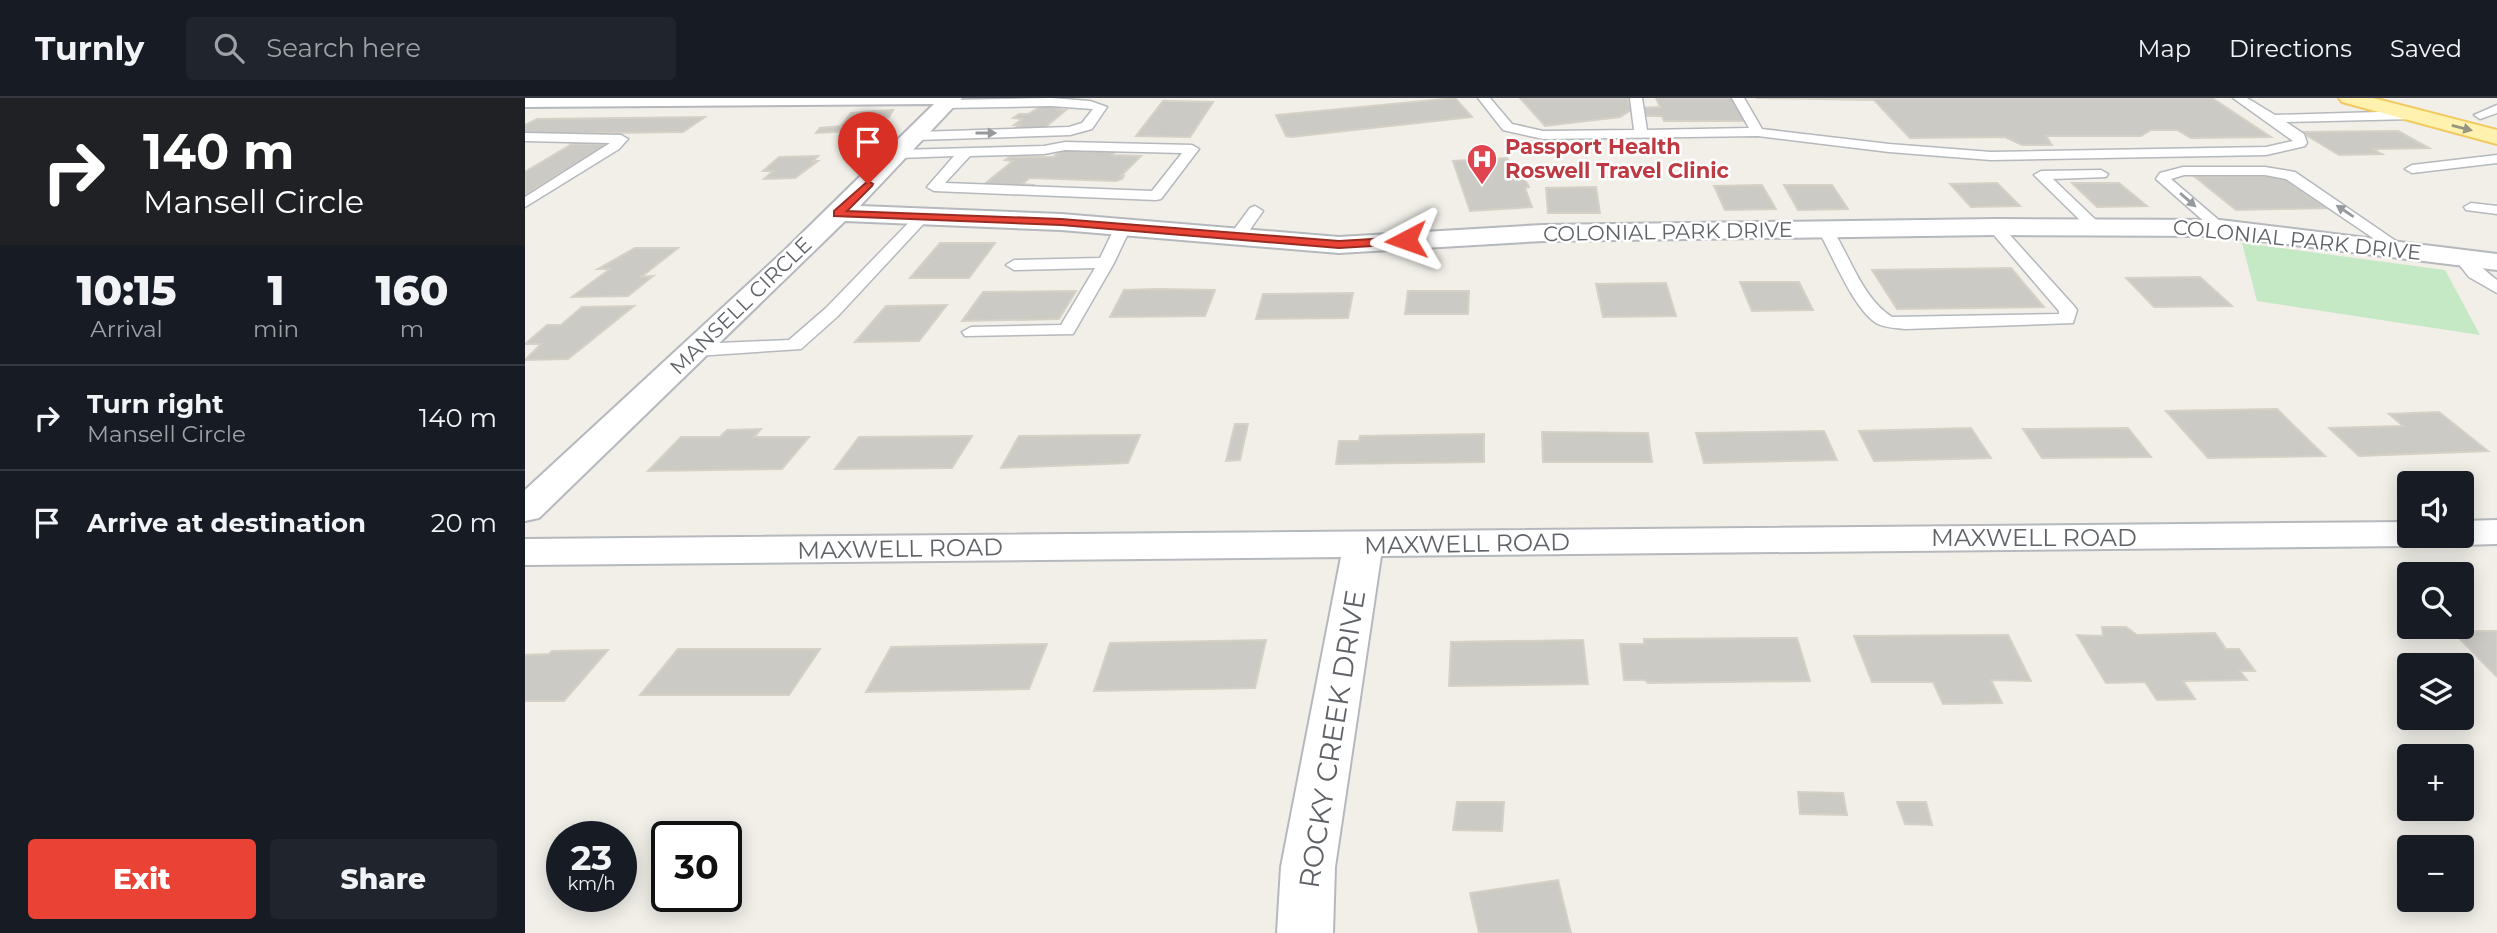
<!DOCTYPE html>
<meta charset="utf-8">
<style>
:root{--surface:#171b24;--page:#20242c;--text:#f1f3f6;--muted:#9ea1a6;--line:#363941;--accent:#ea4335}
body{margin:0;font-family:Montserrat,sans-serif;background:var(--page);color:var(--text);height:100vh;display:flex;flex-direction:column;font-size:26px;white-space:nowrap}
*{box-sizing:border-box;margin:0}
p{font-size:23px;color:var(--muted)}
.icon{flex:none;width:38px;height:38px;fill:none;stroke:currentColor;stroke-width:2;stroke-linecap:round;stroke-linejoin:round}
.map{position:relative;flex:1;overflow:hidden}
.panel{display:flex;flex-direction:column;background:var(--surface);width:525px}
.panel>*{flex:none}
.hud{background:#202124;color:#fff;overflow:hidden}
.fabs{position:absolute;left:1872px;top:373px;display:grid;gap:14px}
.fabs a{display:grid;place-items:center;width:77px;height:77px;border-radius:7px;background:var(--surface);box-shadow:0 4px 18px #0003;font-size:35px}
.speed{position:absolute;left:21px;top:723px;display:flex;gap:14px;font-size:35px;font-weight:700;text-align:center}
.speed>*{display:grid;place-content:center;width:91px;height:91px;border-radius:50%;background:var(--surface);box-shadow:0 4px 18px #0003;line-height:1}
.speed small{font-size:18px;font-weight:400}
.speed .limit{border:4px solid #111;border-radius:10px;background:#fff;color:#111}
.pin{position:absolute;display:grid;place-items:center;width:60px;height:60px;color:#fff;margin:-72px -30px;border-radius:50% 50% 50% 0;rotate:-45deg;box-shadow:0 0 7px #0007}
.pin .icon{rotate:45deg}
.me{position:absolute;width:77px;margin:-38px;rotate:266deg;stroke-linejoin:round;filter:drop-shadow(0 0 5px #0008)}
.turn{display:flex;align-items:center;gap:24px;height:147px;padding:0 28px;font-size:32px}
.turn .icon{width:91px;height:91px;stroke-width:2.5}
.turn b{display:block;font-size:49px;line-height:60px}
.eta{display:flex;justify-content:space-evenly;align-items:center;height:119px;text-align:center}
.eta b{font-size:42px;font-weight:800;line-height:49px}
.button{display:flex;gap:14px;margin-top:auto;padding:14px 28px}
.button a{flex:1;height:80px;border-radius:7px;background:var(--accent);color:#fff;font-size:28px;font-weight:800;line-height:80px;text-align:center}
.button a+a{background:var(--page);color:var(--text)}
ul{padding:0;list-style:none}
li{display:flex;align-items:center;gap:21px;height:105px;padding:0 28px;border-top:2px solid var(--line)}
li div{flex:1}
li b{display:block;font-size:26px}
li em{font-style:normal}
header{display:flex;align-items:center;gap:42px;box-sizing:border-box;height:98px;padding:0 35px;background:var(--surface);border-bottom:2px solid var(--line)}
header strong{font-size:33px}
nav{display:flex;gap:38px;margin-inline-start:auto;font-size:24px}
.search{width:490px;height:63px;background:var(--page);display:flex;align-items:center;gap:18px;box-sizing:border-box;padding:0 24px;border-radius:7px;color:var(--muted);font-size:26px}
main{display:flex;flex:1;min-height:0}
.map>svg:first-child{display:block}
</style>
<header>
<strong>Turnly</strong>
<div class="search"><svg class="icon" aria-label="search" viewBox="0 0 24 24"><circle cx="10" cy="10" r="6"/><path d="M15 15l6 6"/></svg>Search here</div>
<nav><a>Map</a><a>Directions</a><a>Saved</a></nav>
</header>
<main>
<section class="panel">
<div class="hud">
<div class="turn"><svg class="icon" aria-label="right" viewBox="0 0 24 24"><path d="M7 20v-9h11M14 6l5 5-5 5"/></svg><div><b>140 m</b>Mansell Circle</div></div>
</div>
<div class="eta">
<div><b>10:15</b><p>Arrival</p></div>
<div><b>1</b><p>min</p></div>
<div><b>160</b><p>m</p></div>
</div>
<ul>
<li><svg class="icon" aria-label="right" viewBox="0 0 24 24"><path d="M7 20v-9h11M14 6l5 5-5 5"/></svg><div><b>Turn right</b><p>Mansell Circle</p></div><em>140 m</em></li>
<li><svg class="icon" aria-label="arrive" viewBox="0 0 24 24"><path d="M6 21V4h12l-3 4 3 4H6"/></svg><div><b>Arrive at destination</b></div><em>20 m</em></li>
</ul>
<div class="button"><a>Exit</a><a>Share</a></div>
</section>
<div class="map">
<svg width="1972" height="835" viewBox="0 0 1972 835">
<rect width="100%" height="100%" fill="#f1efe8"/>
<polygon fill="#c5e8c5" points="1717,145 1920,172 1955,237 1732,203"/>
<g fill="#cccac5" stroke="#d6d1c6" stroke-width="2">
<polygon points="930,0 947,19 766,39 761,38 751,17"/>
<polygon points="995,0 1102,0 1106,12 1095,19 1020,28"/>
<polygon points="1131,0 1211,0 1223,23 1139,23 1137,18 1116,18 1115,10 1135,9"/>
<polygon points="1231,0 1687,0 1746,39 1666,40 1652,32 1626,32 1616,38 1521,38 1527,47 1497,47 1480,39 1385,40 1349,2"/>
<polygon points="638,3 688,4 665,39 611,38"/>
<polygon points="517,8 537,9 533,12 541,12 517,32 489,31 494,27 489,27 497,21 488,20 494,16 503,16"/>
<polygon points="368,12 364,19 357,20 348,32 291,35 295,30 316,28 326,15"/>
<polygon points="180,19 158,34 0,36 0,27 12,21"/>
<polygon points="1873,33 1904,50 1848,51 1857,56 1814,57 1776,34"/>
<polygon points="47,46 83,46 0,97 0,74"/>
<polygon points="538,51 591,53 587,57 616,58 596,78 599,78 597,81 591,83 505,80 497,86 508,87 505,89 458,87 488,63 480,62 485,59 528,59"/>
<polygon points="293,58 288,63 293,63 270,80 239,81 248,73 238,73 254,59"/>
<polygon points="982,60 993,78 998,78 1004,89 1000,90 1007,109 945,113 928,63"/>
<polygon points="1755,78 1802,110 1711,112 1670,79"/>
<polygon points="1472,85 1495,108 1446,109 1425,86"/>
<polygon points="1547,85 1594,85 1622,108 1572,109"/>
<polygon points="1237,87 1251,111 1200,112 1189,88"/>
<polygon points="1259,87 1307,87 1323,111 1273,112"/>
<polygon points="1071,89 1075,115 1023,115 1021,90"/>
<polygon points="415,145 470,145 444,180 385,180"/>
<polygon points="110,150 153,150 116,179 128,178 103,198 47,199 85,171 73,171"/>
<polygon points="1486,170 1519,209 1372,211 1347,172"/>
<polygon points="1675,179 1707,208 1629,209 1601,180"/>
<polygon points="1215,184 1274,184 1288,212 1227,213"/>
<polygon points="1141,185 1151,218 1078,219 1071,186"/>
<polygon points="599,192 633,191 690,192 680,218 585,219"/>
<polygon points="551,193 534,221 437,223 458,194"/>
<polygon points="883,193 944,193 943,216 880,216"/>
<polygon points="828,195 823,220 731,221 738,196"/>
<polygon points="422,207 394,243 330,244 361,208"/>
<polygon points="109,208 43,261 0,262 16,246 0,246 22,227 36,227 57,209"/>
<polygon points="1752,311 1800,358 1683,360 1641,313"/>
<polygon points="1914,314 1963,353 1834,358 1804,330 1878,328 1864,316"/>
<polygon points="710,326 723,326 715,362 701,363"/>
<polygon points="1446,330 1466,360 1349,363 1334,333"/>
<polygon points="1603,330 1626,359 1517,360 1498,331"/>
<polygon points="236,331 229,339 284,339 257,371 123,373 156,339 195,339 202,332"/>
<polygon points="1299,333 1312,362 1179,365 1171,335"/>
<polygon points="1017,334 1123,335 1127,364 1018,364"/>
<polygon points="959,336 959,364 811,366 814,343 834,343 835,338"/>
<polygon points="615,337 603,365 476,370 494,338"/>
<polygon points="447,338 427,370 310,371 334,339"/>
<polygon points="1577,529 1601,529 1612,537 1690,535 1701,551 1714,551 1730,573 1715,573 1722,582 1658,583 1670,601 1632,602 1620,584 1581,585 1552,537 1578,538"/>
<polygon points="1927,533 1972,533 1972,578 1971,578"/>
<polygon points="1483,537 1506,583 1466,582 1477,605 1418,606 1408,584 1347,584 1329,538"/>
<polygon points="1272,540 1285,583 1123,585 1120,582 1099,582 1095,546 1119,546 1119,541"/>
<polygon points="741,542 730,590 569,593 585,545"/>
<polygon points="1058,542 1063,586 924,588 926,544"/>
<polygon points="522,546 504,591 341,594 366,549"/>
<polygon points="153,551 295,551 264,597 115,597"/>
<polygon points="83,552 39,603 0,603 0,557 24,556 27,553"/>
<polygon points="1273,694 1318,695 1322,717 1275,716"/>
<polygon points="932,704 979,704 977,733 928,732"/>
<polygon points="1372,704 1401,704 1407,727 1380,726"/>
<polygon points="1033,782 1046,835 954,835 945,795"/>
</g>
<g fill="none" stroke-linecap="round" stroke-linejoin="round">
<g stroke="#b5b8bc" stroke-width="3">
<g id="lane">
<polygon points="526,0 565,3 582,9 567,31 545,37 392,42 385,38 392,34 544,29 557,25 568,11 526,8 421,10 415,6 421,2"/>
<polygon points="953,0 965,0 987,26 1018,33 1109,32 1105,0 1117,0 1122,32 1224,30 1207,0 1219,0 1237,31 1364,46 1466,54 1741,49 1768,43 1708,0 1722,0 1750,17 1888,13 1894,17 1888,21 1761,24 1779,36 1782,45 1780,48 1741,57 1466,62 1364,54 1233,38 1018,41 978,32"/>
<polygon points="1972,7 1972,15 1955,21 1949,17"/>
<polygon points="0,35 96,37 103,41 94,51 0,109 0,99 85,45 0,43"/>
<path d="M540,44L667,47L674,51L636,101L631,102L409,93L402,89L429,58L374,60L367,56L374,52L519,48ZM540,52L657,55L627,93L420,85L445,58L519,56Z"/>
<polygon points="1972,57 1972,65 1887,75 1880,71 1887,67"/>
<polygon points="1658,69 1740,69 1770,74 1884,152 1882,155 1870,155 1761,81 1740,77 1659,77 1646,81 1703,130 1700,133 1690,133 1631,81 1635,75"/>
<polygon points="1576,72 1583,76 1581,79 1528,81 1575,126 1578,129 1575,132 1565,132 1509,77 1516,73"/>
<polygon points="1946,105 1972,108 1972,116 1941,112 1939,109"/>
<polygon points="730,108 738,113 717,143 705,143 703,140 705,137 725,110"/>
<polygon points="398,113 403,115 406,118 403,121 313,218 276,251 171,258 162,252 171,246 264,242 301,210 393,115"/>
<polygon points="598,124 606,129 589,165 548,236 440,238 437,234 446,229 536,227 570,170 489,172 481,167 489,162 575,160 590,129"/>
<path d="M1470,124L1475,126L1549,208L1552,212L1548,225L1381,231C1372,230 1361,230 1353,226C1329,213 1307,156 1293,132L1301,127L1306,129C1325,158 1337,200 1367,219L1534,216V213L1462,129Z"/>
<path d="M1937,155C1946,158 1962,175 1972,182V195L1944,179L1929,160Z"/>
</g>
</g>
<g stroke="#b5b8bc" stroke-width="4">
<g id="street">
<polygon points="0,0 437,0 335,108 536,116 814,139 1018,127 1470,121 1695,122 1972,156 1972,172 1695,138 1470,137 1018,143 814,155 536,132 320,123 14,420 0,423 0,392 260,152 409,6 0,9"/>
<polygon points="1972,422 1972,446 1937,447 1923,444 1919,438 1937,438 1937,423"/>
<polygon points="1885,424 1885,438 1904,438 1899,445 1885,448 856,458 810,769 808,835 752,835 756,769 816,459 0,467 0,441"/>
</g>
</g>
<g stroke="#f2c960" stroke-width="4">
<polygon id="primary" points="1814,0 1848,0 1972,32 1972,46 1817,4"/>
</g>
<use href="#lane" fill="#fff" fill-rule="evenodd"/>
<use href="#street" fill="#fff" fill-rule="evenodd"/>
<use href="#primary" fill="#fff2af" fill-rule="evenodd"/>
</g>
<defs><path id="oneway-solid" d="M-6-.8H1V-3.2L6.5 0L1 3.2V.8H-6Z" transform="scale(1.75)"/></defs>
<use fill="#979581" href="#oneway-solid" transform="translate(1937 30) rotate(14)"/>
<g fill="#979a9d">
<use href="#oneway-solid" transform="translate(461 35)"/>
<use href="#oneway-solid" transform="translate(1663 102) rotate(41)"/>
<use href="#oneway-solid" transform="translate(1820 113) rotate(-146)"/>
</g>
<polygon fill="#ea4335" stroke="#982c22" stroke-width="2" points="343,83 348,86 347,88 322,113 536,121 814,143 881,139 887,142 881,146 814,150 536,127 309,118 309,113"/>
<defs>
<g id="hospital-pin" transform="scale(1.575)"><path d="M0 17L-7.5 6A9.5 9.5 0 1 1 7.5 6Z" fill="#e0444e" stroke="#fff"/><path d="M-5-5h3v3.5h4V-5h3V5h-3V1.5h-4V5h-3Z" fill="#fff"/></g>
</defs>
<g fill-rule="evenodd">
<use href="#hospital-pin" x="957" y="61"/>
</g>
<g text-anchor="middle" stroke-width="5" stroke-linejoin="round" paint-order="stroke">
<g font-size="21" font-weight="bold" fill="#be3a42" stroke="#fff" text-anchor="start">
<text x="980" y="56">Passport Health<tspan x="980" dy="24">Roswell Travel Clinic</tspan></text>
</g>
<g font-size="21" fill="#5f6368" stroke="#fff">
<text transform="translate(1143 134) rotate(-1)" y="7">COLONIAL PARK DRIVE</text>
<text transform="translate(1772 142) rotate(6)" y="7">COLONIAL PARK DRIVE</text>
<text transform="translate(216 208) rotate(-44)" y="7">MANSELL CIRCLE</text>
</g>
<g font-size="24" fill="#5f6368" stroke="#fff">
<text x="1509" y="448">MAXWELL ROAD</text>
<text transform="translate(942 446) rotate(-1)" y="8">MAXWELL ROAD</text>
<text transform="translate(375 451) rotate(-1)" y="8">MAXWELL ROAD</text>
</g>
<g font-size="28" fill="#5f6368" stroke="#fff">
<text transform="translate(807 641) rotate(-81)" y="10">ROCKY CREEK DRIVE</text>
</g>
</g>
</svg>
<div class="fabs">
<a><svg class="icon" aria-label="sound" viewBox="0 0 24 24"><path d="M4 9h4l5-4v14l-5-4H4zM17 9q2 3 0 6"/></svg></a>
<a><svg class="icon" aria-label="search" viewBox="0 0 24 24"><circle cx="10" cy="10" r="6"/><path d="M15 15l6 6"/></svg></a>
<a><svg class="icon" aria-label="layers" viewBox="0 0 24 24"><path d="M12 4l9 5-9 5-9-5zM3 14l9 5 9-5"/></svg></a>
<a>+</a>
<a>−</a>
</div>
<div class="speed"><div>23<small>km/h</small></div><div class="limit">30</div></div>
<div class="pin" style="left:343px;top:86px;background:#d93025"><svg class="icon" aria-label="arrive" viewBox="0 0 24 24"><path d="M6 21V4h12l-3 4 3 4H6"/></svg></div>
<svg class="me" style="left:881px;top:142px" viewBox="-20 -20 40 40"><path d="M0-17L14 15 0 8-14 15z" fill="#ea4335" stroke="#fff" stroke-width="4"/></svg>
</div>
</main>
